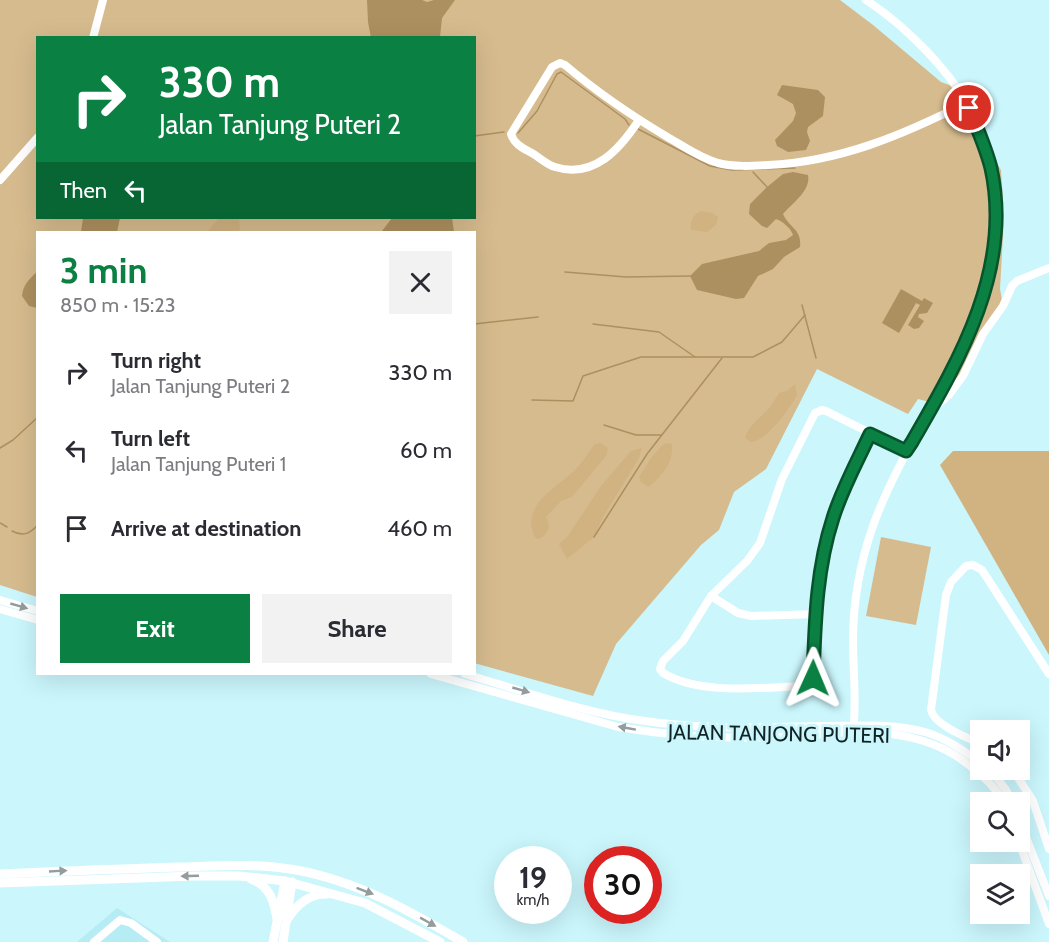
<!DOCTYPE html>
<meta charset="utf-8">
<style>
:root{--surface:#fff;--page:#f2f2f3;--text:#2b2b33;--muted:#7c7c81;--accent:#0b8043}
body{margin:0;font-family:Cabin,sans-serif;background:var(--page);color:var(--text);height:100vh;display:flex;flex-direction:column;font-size:22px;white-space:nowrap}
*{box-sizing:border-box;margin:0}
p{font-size:20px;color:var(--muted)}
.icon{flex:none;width:33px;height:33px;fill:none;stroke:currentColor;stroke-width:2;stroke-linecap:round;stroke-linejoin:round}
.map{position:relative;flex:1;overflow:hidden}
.details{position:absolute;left:36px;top:231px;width:440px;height:444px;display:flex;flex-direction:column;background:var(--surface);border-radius:0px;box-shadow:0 6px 24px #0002}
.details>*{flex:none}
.banner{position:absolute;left:36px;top:36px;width:440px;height:183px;border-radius:0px;box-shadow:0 6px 24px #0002;background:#0b8043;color:#fff;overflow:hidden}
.fabs{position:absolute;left:970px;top:720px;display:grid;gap:12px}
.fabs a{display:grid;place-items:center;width:60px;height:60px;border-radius:0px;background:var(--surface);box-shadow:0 6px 24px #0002;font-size:30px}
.speed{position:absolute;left:494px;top:846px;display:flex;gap:12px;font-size:30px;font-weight:700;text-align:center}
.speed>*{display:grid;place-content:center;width:78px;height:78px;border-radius:50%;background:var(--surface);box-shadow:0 6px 24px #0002;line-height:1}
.speed small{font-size:15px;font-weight:400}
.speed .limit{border:9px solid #d22;background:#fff;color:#111}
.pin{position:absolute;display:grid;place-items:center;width:51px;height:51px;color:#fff;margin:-26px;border:3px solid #fff;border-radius:50%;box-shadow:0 2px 6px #0007}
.me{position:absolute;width:66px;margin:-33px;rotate:1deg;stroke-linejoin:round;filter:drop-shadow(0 0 4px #0008)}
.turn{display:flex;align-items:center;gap:21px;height:126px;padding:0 24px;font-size:27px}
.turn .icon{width:78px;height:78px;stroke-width:2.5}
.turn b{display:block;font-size:42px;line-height:51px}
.then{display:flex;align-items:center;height:57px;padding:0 24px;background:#0003;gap:12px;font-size:22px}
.round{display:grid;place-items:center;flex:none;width:63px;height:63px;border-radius:0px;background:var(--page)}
.headline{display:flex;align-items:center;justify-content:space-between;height:102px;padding:0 24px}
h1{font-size:36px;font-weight:700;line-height:45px;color:var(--accent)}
.button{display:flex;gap:12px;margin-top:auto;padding:12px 24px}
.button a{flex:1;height:69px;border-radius:0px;background:var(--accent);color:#fff;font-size:24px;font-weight:700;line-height:69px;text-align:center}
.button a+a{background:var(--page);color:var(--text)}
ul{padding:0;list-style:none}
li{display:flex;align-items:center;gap:18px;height:78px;padding:0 24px}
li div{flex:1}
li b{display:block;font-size:22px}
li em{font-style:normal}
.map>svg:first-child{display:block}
</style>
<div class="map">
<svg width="1049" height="942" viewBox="0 0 1049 942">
<rect width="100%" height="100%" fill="#caf6fc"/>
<polygon fill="#b6ecf3" points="117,908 170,942 77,942"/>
<g fill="#d6bb8e" fill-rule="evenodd">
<path d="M0,0H840L873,25L941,82L955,87L979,134L1001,170L1004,218L1000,289L1003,306L963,376L937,404L918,399L908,414L817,369L766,469L734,492L719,530L701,545L616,644L593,696L474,663V232H38L37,597L0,585ZM38,38H474V218H38Z"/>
<polygon points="881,537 931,547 916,625 866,616"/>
</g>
<g fill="#d1b281">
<path d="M701,211L712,213L718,217L716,225L707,232L691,230C690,220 693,215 701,211Z"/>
<polygon points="219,218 239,218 240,229 237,232 207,232"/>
<path d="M795,384L797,395C788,410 769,439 751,442L745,438C748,425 763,416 771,406C774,402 776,397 779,393L787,391Z"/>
<path d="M601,443L608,448L606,456L572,497L561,501L546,517C551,526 549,534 539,539L535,538C520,504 556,489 575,470C583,462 588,453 595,444Z"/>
<path d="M671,443C676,459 661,478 648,487L641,482L639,477L653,455L664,444Z"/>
<polygon points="642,448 639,458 603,517 594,537 567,559 559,544 568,536 601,486 631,451"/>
<polygon points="953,451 1049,451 1049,655 940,465"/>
</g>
<g fill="#ad905f">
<polygon points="367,0 422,0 427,2 434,0 455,0 442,18 440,37 371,38 368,22"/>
<polygon points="782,85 818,90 825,97 823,116 808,127 807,132 810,141 806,150 788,152 777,146 775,140 793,121 796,113 793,104 777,95"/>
<path d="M793,172L808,175C811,191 792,203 783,214C790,229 802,229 800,247L784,257L773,269L758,276L744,298L736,299L697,290L690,276L702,264L759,251L769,243L786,240L793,235C791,228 782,221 776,219L767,228L762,226L749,214L750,204L767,187L783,174Z"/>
<polygon points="83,218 120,218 117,232 81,232"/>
<polygon points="392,218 452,218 454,232 382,232 382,231"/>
<path d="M37,272V308L29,306L22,296C23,285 29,279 37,272Z"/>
<polygon points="901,289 922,301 924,298 933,303 927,313 919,314 918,317 924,321 919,328 914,329 908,325 920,305 916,303 899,333 882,323"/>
</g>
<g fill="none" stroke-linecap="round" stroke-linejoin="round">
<g stroke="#ad905f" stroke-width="1.5">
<polyline points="638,129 710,166 732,170 795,168"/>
<polyline points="518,133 537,111 557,74 561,72 625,119 629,125"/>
<polyline points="474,136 504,132"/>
<polyline points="753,172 767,187"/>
<polyline points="565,272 626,277 690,276"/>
<polyline points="802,305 816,358"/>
<polyline points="474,324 538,317"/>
<polyline points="593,324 659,332 695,357"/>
<polyline points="532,400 573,401 583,376 641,357 753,357 782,342 805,315"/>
<polyline points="604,425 636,435 661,435"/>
<polyline points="0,448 13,440 38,417"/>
<polyline points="0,523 7,527"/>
<path d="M12,531C23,537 29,534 38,525"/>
<polyline points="594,537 647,454 722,358"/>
</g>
<g stroke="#fff" stroke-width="8">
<polyline points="93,38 103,0"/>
<path d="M639,120C620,149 594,179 555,167C548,165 541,159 535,155C525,149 514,145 511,134L552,67L560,63L565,65C598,93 632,116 669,138C685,147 700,158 718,163C734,167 751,166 768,165C839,162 903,135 966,103"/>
<polyline points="0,180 38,137"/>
<polyline points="934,408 949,395 963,376 983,334 1003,306 1012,286 1017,281 1049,268"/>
<path d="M870,434C846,485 824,535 817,592C813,621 814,651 813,680L811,684L805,686C762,687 702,696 663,673L660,669L663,661L683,641L711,596L747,561L760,543L782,479L815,413L822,410L826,411L906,451"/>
<polyline points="711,596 738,613 751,616 815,614"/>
<polyline points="0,600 38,611"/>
<polyline points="0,609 38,620"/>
<path d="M431,674L618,727C660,734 707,738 750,738C824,738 907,714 970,766C984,776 995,787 1004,802"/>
<path d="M465,674C524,691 584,713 645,721C703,730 763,727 822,726C855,726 893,723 925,732C946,738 964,751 981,763"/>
<path d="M853,732C857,704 853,670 853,641C853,602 860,563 873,526C915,408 1024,301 991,167C988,157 984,147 980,137C977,128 974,117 969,107C947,67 904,25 866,0"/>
<path d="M981,744C968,738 934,725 931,710L946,595L951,582L966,566L973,565L982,570L1049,674"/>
<polyline points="991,770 1006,790 1012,802"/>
<polyline points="1013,770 1033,801 1049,849"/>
<polyline points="1020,822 1049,896"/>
<polyline points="1019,842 1049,924"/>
<polyline points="94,942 120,920 131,923 157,942"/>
</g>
<g stroke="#fff" stroke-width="9">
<path d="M0,874C59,871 118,869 178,867C218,866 256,863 296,870C357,881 410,911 463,942"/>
<path d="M251,879C270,886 274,901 277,919"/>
<polyline points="0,883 195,876 239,876 285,881 365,903 440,942"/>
<path d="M287,920C296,905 310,893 328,894"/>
<polyline points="273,942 285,881"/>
<polyline points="283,942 292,882"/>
</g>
</g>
<defs><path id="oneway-solid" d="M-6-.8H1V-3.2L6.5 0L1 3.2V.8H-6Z" transform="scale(1.5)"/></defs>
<g fill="#949c9d">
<use href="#oneway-solid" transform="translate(19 606) rotate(16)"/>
<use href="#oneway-solid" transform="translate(521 690) rotate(16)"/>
<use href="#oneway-solid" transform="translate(627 728) rotate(-170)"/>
<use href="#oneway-solid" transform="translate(58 871) rotate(-3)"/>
<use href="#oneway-solid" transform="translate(190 876) rotate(178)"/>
<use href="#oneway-solid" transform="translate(365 891) rotate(21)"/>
<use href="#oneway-solid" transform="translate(428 922) rotate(29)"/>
</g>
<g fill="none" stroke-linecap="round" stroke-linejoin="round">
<g stroke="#07532c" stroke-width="15">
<path id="route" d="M813,678C815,624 816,570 833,518C842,489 857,462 870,434L906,451L912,442C960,359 1013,268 991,168C986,148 977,128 969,108"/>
</g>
<use href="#route" stroke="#0b8043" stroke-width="10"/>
</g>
<g text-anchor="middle" stroke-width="6" stroke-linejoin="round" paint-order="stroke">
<g font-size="21" fill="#122325" stroke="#caf6fc">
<text transform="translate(779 734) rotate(1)" y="7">JALAN TANJONG PUTERI</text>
</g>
</g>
</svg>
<div class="fabs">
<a><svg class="icon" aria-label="sound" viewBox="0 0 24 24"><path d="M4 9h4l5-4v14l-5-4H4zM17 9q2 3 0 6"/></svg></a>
<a><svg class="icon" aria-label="search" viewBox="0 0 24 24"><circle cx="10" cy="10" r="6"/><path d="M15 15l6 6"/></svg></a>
<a><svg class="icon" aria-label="layers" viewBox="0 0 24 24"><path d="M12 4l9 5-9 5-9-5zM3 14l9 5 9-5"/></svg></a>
</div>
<div class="speed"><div>19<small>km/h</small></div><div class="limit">30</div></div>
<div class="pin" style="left:969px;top:108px;background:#d93025"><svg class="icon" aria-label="arrive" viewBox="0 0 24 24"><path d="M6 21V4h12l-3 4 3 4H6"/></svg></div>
<svg class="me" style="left:813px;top:678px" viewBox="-20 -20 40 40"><path d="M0-17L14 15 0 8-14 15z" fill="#0b8043" stroke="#fff" stroke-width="4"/></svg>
<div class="banner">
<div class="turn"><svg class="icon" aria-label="right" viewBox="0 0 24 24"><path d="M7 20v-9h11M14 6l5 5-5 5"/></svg><div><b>330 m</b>Jalan Tanjung Puteri 2</div></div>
<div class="then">Then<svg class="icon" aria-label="left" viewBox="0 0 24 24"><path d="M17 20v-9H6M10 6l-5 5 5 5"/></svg></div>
</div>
<section class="details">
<div class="headline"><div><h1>3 min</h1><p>850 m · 15:23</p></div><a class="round"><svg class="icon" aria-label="close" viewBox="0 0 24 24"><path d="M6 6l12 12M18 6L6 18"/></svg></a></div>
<ul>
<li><svg class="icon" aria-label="right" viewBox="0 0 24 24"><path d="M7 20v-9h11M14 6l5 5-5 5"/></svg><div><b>Turn right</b><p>Jalan Tanjung Puteri 2</p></div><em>330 m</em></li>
<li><svg class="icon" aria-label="left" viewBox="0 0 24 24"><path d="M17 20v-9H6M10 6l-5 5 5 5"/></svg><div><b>Turn left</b><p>Jalan Tanjung Puteri 1</p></div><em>60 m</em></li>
<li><svg class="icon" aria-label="arrive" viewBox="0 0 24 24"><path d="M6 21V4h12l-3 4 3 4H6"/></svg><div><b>Arrive at destination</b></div><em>460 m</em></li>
</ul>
<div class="button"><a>Exit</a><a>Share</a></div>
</section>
</div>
